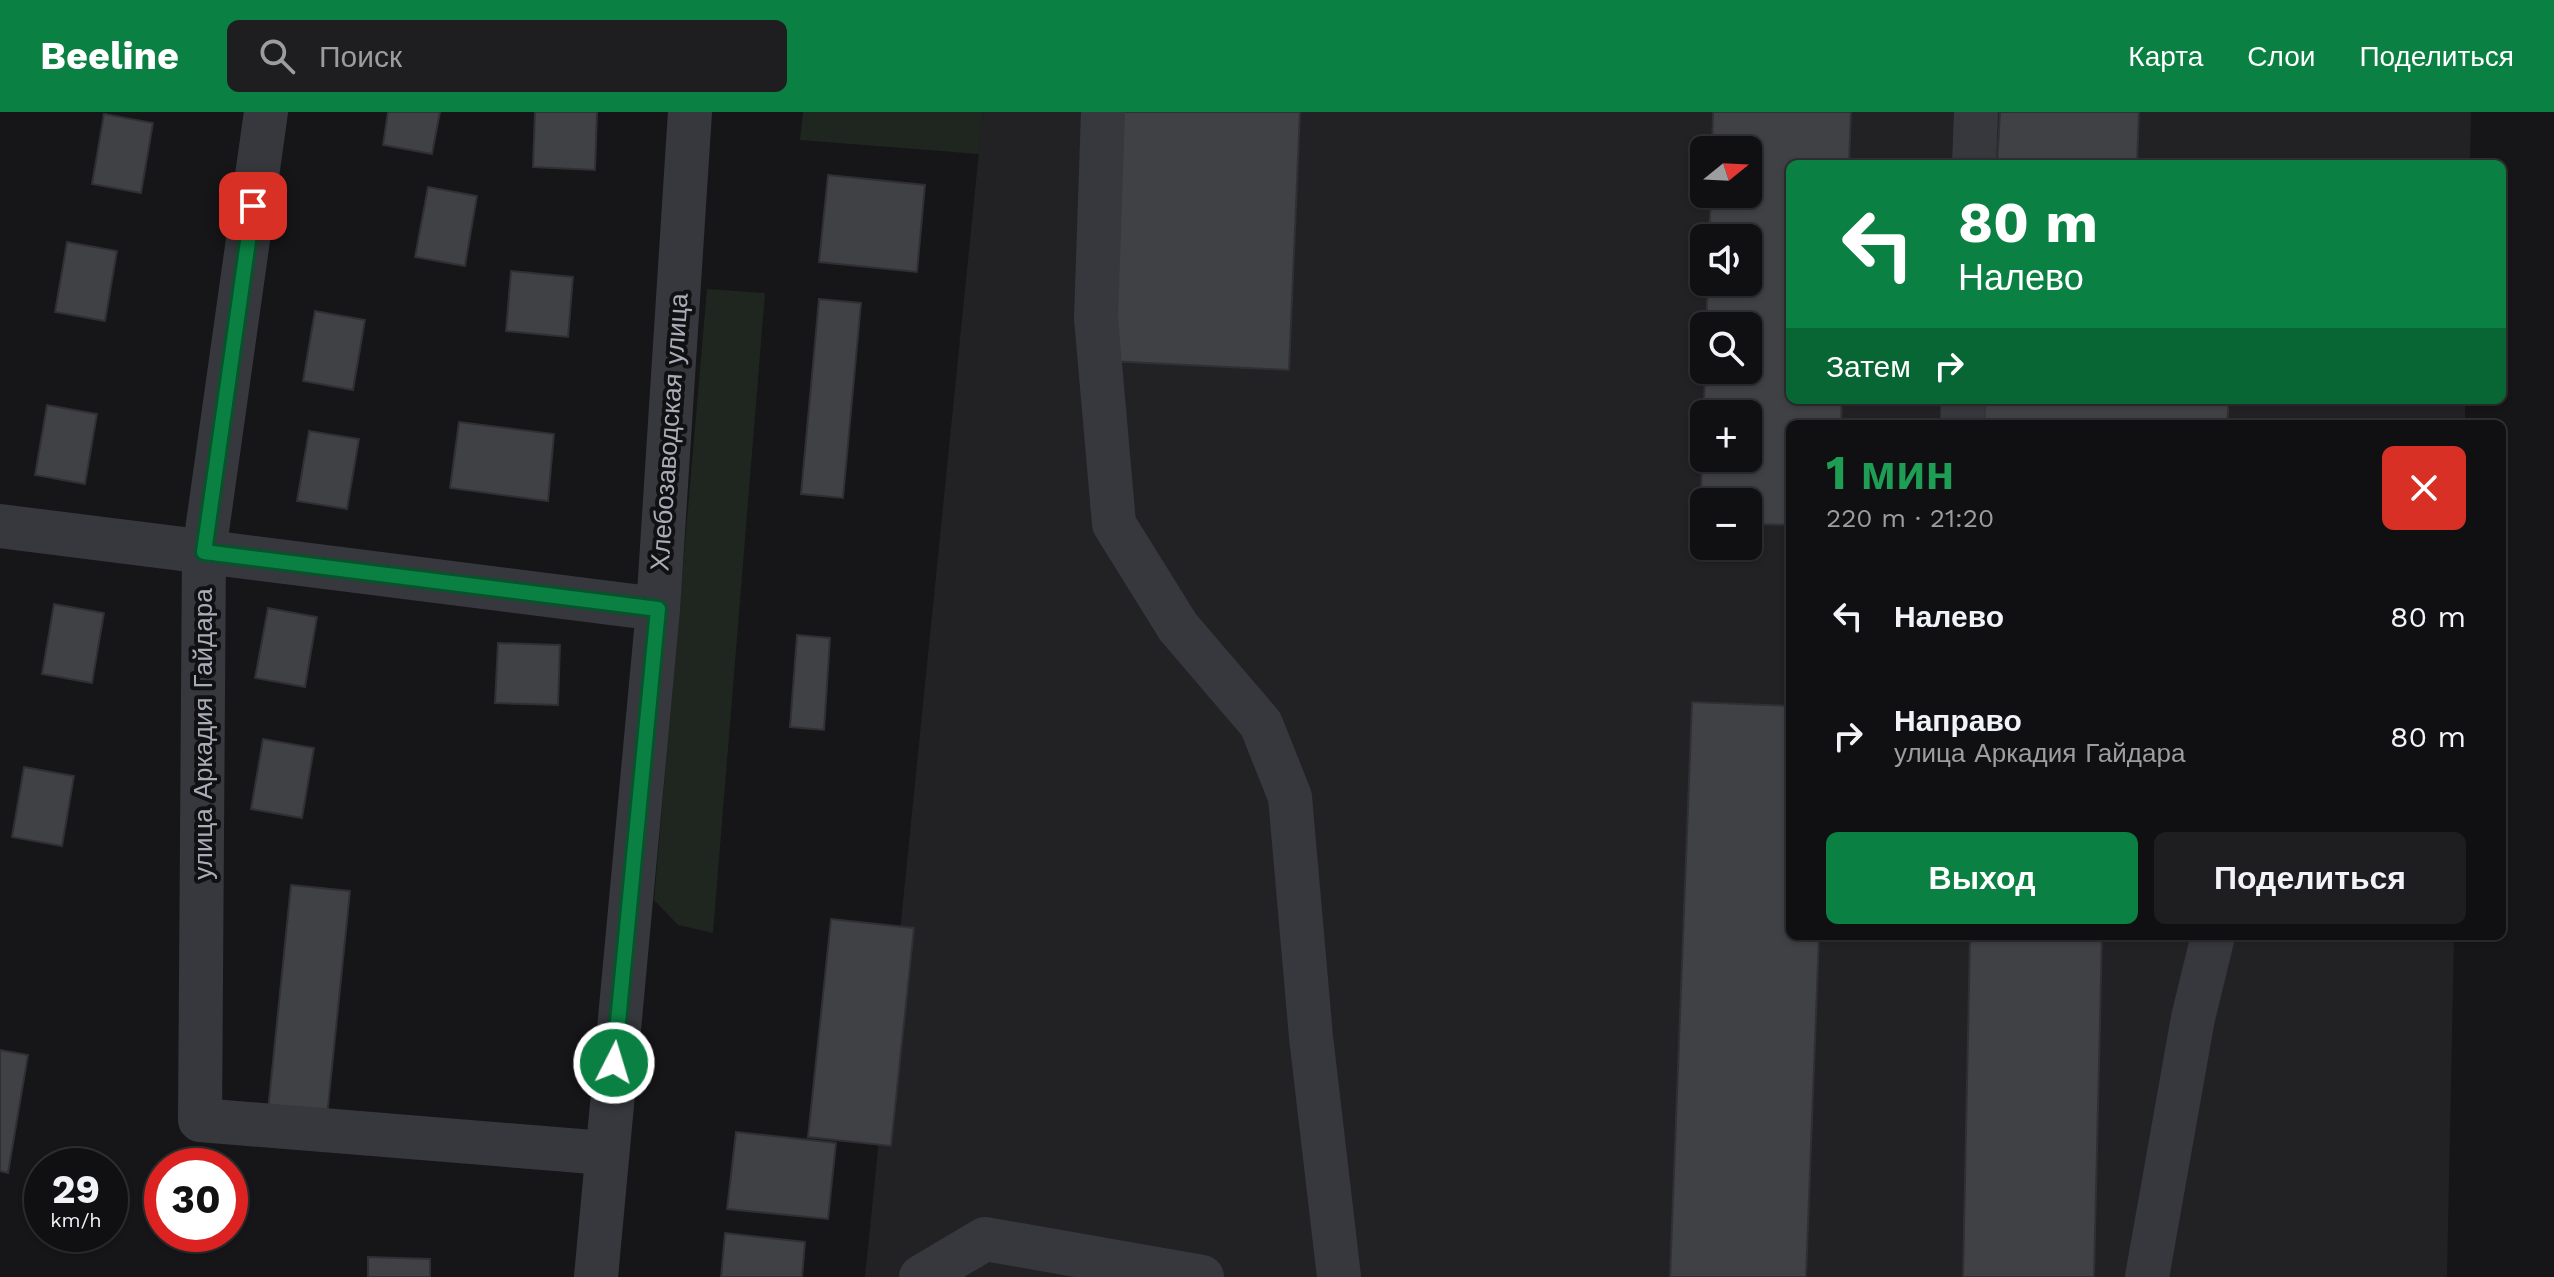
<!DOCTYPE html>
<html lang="ru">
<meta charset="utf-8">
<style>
:root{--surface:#101012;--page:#1e1e20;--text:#f1f3f6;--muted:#9c9d9f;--line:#303032;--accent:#0b8043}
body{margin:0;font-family:"Work Sans",sans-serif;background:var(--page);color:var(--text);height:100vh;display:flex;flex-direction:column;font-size:30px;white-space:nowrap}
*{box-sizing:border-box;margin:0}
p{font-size:26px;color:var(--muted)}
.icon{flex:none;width:44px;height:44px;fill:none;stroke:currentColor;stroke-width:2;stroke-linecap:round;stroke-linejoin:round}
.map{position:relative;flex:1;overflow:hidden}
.details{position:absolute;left:1786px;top:308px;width:720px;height:520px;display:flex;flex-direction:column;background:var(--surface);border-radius:12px;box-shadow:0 2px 6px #0004,0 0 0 2px var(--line)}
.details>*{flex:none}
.hud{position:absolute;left:1786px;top:48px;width:720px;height:244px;border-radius:12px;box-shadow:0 2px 6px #0004,0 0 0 2px var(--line);background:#0b8043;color:#fff;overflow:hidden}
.needle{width:52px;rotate:72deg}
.fabs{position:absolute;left:1690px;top:24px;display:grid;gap:16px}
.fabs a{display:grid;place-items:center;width:72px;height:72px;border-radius:12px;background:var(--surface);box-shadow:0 2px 6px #0004,0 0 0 2px var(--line);font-size:40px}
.speed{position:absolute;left:24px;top:1036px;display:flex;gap:16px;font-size:40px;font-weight:700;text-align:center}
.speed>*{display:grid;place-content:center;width:104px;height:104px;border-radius:50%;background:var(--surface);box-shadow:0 2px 6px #0004,0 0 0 2px var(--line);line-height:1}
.speed small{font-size:20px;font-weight:400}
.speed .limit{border:12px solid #d22;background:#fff;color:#111}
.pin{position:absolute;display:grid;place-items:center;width:68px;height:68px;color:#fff;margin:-34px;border-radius:16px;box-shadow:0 4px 12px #0006}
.me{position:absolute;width:88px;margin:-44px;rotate:5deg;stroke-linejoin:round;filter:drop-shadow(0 0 6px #0008)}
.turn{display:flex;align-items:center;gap:28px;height:168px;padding:0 40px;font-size:36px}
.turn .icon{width:104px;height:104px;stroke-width:2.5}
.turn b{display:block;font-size:56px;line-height:68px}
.then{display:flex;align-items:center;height:76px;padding:0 40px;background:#0003;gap:16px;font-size:30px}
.round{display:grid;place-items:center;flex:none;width:84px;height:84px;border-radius:12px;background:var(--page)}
.overview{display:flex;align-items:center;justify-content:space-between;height:136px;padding:0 40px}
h1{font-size:48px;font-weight:700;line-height:60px;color:#1e9e55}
.action{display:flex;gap:16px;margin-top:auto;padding:16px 40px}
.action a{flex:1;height:92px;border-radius:12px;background:var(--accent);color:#fff;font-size:32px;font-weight:700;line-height:92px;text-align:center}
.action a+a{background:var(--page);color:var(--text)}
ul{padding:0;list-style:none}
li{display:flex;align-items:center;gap:24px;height:120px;padding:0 40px}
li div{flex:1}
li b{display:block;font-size:30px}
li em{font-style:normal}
header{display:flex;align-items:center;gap:48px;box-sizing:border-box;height:112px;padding:0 40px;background:var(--accent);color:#fff}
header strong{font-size:38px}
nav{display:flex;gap:44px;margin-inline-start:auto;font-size:28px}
.search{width:560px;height:72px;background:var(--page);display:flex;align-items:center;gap:20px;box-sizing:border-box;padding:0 28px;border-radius:12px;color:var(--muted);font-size:30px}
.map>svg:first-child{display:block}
</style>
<header>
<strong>Beeline</strong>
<div class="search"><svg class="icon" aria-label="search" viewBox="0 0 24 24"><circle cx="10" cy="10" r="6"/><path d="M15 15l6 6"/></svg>Поиск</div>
<nav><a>Карта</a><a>Слои</a><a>Поделиться</a></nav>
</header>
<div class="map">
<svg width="2554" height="1165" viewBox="0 0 2554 1165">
<rect width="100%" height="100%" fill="#161618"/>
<path fill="#222225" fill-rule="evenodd" d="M983,0H2471L2470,52H1790V288H2465V312H1790V824H2454L2447,1165H865ZM1704,38H1748V82H1704ZM1704,126H1748V170H1704ZM1704,214H1748V258H1704ZM1704,302H1748V346H1704ZM1704,390H1748V434H1704Z"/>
<g fill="#1e261f">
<polygon points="803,0 983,0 979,42 800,28"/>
<polygon points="707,177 765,181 713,821 678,813 654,788"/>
</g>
<g fill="#404145" stroke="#303034" stroke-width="2" fill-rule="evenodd">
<polygon points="388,0 440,0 432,42 383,33"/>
<polygon points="535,0 597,0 595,58 533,55"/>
<polygon points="1118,0 1300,0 1289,258 1108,249"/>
<path d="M1713,0H1851L1849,52H1790V288H1842L1841,312H1790V413L1748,412V390H1704V410H1700L1705,258H1748V214H1706L1708,170H1748V126H1709L1711,82H1748V38H1712ZM1704,302H1748V346H1704Z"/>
<polygon points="2000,0 2139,0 2137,52 1997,52"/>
<polygon points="104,2 153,11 141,81 92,72"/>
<polygon points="828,63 925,73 917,160 819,150"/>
<polygon points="428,75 477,84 465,154 415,145"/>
<polygon points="67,130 117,139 105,209 55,200"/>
<polygon points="511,159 573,165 568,225 506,219"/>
<polygon points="819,187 861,191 843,386 801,382"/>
<polygon points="315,199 365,208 353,278 303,269"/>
<polygon points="1985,288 2229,288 2227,312 1984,312"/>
<polygon points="47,293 97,302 85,372 35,363"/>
<polygon points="459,310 554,322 548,389 450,376"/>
<polygon points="309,319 359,327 347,397 297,389"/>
<polygon points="54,492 104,501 92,571 42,562"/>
<polygon points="268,496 317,505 305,575 255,566"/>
<polygon points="797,523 830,526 824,618 790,615"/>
<polygon points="498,531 560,533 558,593 495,591"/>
<polygon points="1692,590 1790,594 1790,824 1819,824 1806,1165 1670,1165"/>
<polygon points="263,627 314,636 302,706 251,697"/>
<polygon points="24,655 74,664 62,734 12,725"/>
<polygon points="291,773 350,779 327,1004 268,998"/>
<polygon points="831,807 914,816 891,1034 808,1025"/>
<polygon points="1970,824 2102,824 2094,1165 1963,1165"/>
<polygon points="0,938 28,943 8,1061 0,1059"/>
<polygon points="736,1020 836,1031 828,1107 727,1097"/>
<polygon points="725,1121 805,1130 802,1165 721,1165"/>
<polygon points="368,1145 430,1147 430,1165 368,1165"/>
</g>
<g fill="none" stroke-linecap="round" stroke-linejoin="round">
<g stroke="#37383d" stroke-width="44">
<polyline points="266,0 204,440 200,1008 605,1041"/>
<polyline points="1103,0 1096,206 1114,412 1178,515 1261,612 1290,685 1311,925 1339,1165"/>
<polyline points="1974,52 1976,0"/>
<polyline points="1962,312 1963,288"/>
<polyline points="0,414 658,497"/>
<polyline points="596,1165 658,497 690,0"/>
<polyline points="921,1165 985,1127 1202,1165"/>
<polyline points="2147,1165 2193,906 2213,824"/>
</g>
</g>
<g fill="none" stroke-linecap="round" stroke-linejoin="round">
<g stroke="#07532c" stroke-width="20">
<polyline id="route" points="253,94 204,440 658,497 614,951"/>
</g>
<use href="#route" stroke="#0b8043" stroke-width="14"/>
</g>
<g text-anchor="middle" stroke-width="8" stroke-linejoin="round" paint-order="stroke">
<g font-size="26" fill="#a8adb8" stroke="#111113">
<text transform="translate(669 320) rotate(-86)" y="9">Хлебозаводская улица</text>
<text transform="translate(203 622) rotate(-90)" y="9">улица Аркадия Гайдара</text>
</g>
</g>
</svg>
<div class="fabs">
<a><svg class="needle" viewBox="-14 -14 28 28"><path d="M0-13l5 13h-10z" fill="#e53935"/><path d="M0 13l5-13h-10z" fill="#9c9d9f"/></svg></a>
<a><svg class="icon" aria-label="sound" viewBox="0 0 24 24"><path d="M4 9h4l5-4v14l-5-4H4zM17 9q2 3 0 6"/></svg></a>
<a><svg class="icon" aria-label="search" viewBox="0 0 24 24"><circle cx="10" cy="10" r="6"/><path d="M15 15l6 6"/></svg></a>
<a>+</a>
<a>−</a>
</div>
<div class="speed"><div>29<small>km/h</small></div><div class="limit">30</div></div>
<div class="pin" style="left:253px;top:94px;background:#d93025"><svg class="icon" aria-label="arrive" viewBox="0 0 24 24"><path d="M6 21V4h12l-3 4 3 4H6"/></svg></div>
<svg class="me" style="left:614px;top:951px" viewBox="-20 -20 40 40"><circle r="17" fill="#0b8043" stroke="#fff" stroke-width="3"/><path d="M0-11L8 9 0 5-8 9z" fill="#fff"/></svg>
<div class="hud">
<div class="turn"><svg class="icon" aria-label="left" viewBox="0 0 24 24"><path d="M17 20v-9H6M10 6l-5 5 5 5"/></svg><div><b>80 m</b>Налево</div></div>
<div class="then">Затем<svg class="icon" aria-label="right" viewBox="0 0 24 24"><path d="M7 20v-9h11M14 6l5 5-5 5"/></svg></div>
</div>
<section class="details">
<div class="overview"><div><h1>1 мин</h1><p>220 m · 21:20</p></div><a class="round" style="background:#d93025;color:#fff"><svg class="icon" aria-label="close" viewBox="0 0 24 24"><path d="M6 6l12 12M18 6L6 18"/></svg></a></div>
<ul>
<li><svg class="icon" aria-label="left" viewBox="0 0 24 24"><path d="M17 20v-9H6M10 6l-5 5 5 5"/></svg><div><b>Налево</b></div><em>80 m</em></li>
<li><svg class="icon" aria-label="right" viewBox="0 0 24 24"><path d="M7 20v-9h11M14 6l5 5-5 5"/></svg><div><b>Направо</b><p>улица Аркадия Гайдара</p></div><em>80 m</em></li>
</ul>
<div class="action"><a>Выход</a><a>Поделиться</a></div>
</section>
</div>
